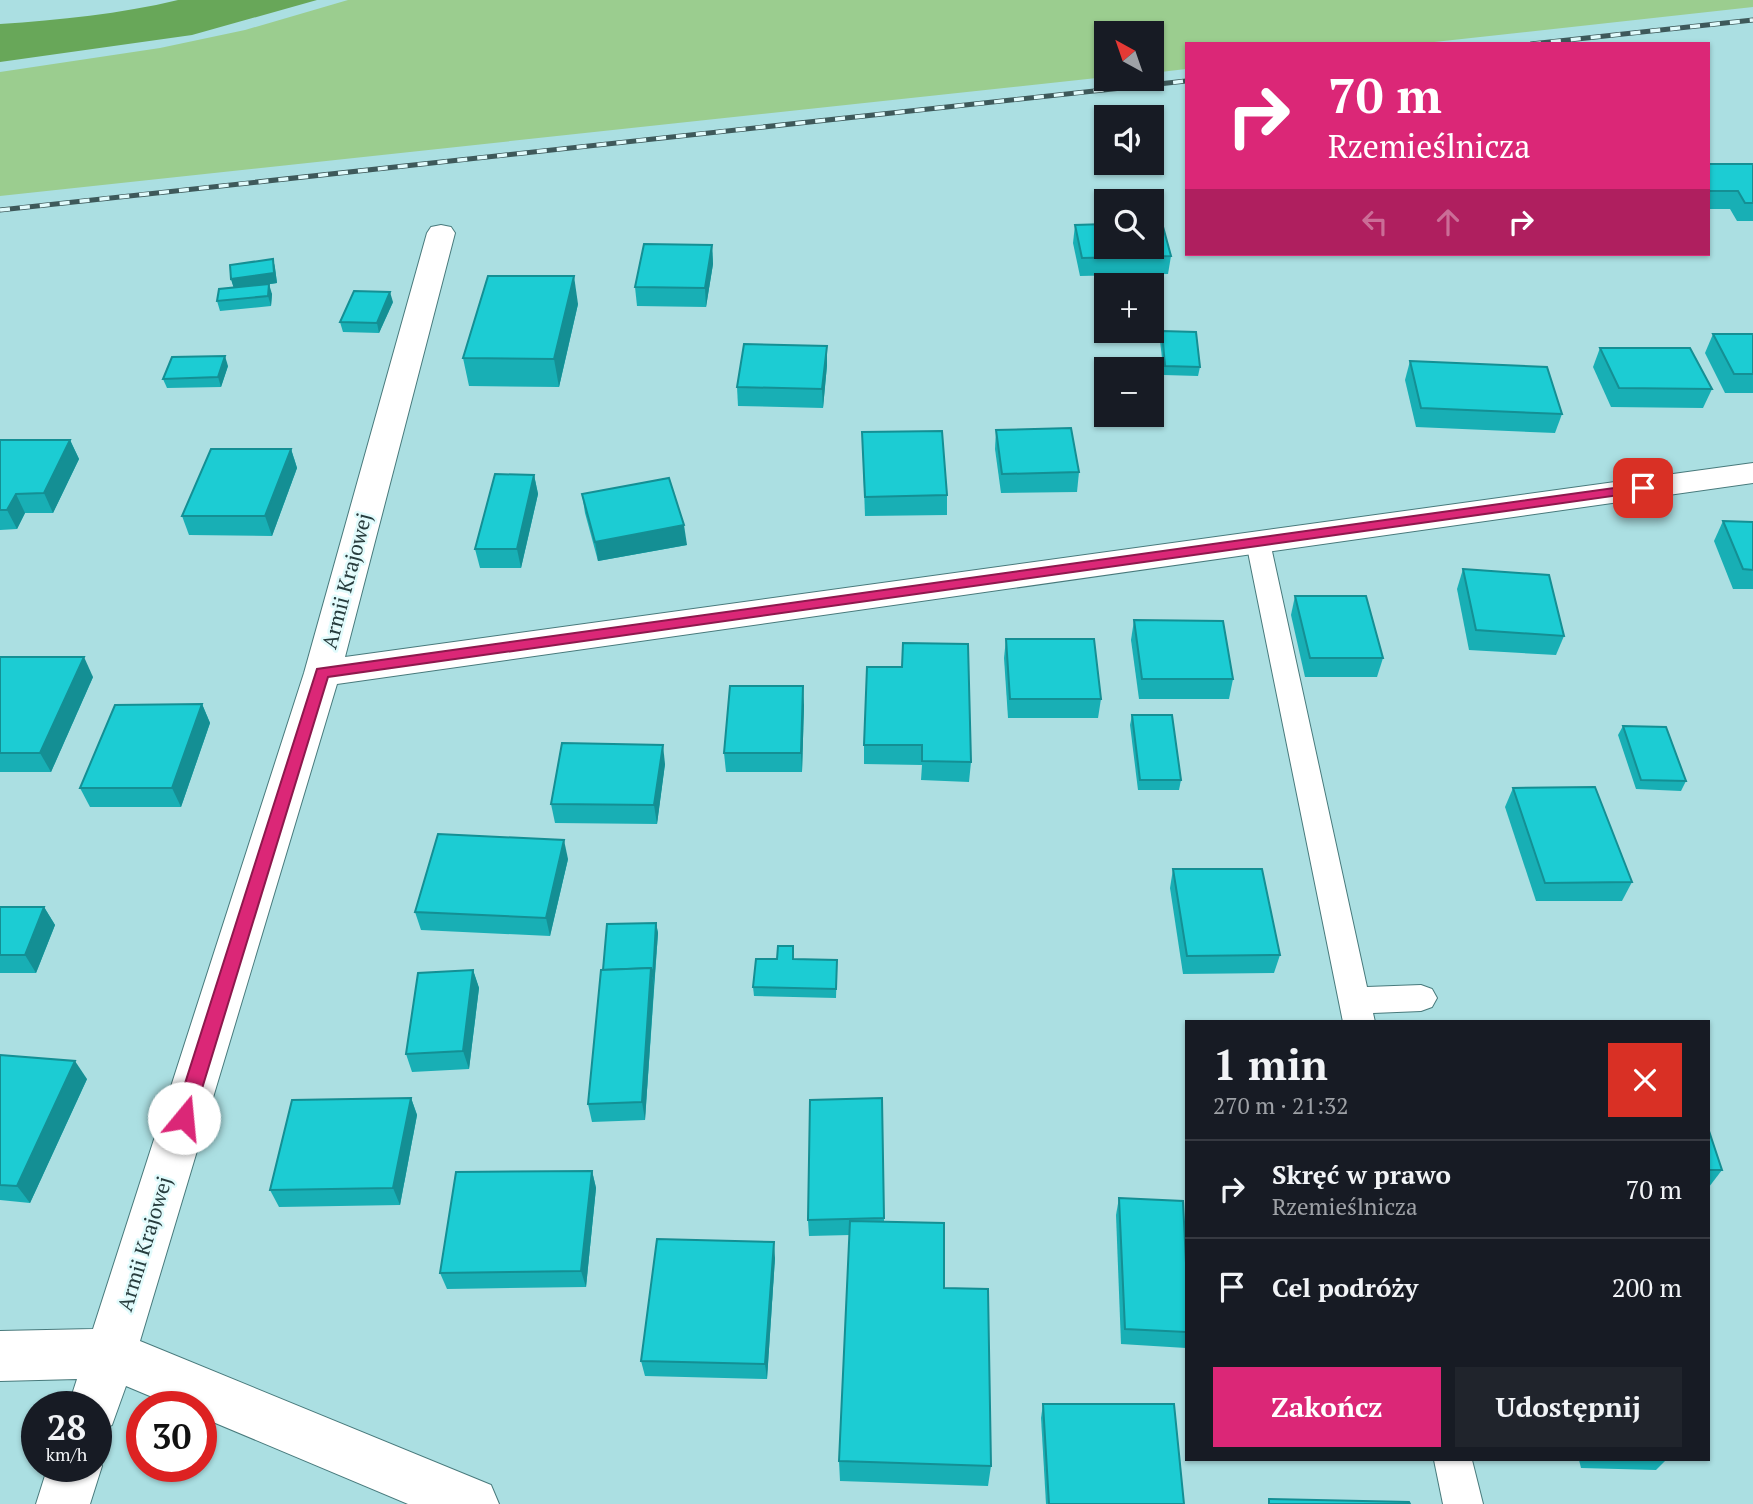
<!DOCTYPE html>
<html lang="pl">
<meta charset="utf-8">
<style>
:root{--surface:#171b24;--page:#20242c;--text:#f1f3f6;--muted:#9ea1a6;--line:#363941;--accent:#db2777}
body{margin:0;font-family:"PT Serif",serif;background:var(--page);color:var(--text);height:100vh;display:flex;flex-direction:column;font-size:26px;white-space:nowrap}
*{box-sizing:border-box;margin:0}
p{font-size:23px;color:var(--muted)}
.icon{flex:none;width:38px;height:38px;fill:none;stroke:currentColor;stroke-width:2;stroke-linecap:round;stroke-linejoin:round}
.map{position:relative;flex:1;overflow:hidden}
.sheet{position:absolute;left:1185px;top:1020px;width:525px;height:441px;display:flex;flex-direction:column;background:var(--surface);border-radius:0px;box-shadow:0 2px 5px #0004}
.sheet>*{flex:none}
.guide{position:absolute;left:1185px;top:42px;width:525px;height:214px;border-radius:0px;box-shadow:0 2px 5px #0004;background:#db2777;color:#fff;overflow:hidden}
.needle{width:46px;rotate:320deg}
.buttons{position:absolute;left:1094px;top:21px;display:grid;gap:14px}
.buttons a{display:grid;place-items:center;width:70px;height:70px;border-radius:0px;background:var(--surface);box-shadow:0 2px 5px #0004;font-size:35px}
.speed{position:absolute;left:21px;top:1391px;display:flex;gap:14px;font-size:35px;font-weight:700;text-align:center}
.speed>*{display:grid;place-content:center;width:91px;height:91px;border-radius:50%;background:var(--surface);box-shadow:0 2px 5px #0004;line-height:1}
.speed small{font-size:18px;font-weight:400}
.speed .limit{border:10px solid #d22;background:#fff;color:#111}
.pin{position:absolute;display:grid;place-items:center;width:60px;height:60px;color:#fff;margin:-30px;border-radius:14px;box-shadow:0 4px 10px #0006}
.me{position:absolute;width:77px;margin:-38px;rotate:17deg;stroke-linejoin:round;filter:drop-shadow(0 0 5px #0008)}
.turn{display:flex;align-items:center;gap:24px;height:147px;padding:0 28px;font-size:32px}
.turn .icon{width:91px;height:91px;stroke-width:2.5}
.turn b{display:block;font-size:49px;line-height:60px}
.lanes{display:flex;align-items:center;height:66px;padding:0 28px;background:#0003;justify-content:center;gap:35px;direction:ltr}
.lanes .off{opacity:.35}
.round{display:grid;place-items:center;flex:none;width:74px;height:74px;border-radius:0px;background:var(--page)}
.overview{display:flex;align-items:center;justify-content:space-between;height:119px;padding:0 28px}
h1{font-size:42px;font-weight:700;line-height:52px}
.action{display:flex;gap:14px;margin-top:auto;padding:14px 28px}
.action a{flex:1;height:80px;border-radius:0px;background:var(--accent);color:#fff;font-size:28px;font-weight:700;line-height:80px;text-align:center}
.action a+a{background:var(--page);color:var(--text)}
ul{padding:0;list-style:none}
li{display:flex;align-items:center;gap:21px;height:98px;padding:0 28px;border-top:2px solid var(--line)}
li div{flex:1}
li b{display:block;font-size:26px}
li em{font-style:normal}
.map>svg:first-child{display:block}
</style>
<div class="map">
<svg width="1753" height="1504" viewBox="0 0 1753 1504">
<rect width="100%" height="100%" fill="#abdfe2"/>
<polygon fill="#9bcd8f" points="348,0 1753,0 1753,7 1416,44 1186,44 1186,69 1152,73 1152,33 1106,33 1106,77 0,196 0,72 160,48 245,30"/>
<path fill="#68a759" d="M178,0H317L192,35L0,62V24C60,20 120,14 178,0Z"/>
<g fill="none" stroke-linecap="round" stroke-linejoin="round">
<g stroke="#487a7c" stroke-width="2">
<g id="service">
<polygon points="1258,534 1267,536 1270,542 1367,987 1421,985 1432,989 1437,998 1432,1007 1421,1011 1373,1013 1375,1022 1343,1022 1246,542 1249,536"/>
<polygon points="1434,1460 1472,1460 1483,1504 1443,1504"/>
</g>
</g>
<g stroke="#487a7c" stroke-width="2">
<g id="minor">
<polygon points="441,225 451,227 455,233 345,657 1753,463 1753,483 337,684 140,1341 491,1485 499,1504 408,1504 201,1417 201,1407 176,1407 126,1386 112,1425 96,1432 96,1407 68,1407 77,1379 0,1381 0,1331 93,1329 304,673 427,233 431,227"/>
<polygon points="96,1453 102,1466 90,1504 36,1504 48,1466 96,1466"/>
</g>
</g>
<use href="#service" fill="#fff" fill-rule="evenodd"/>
<use href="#minor" fill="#fff" fill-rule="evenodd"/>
<g stroke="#3e595a" stroke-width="5">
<g id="rail">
<polyline points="1531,44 1753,20"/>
<polyline points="0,210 1186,81"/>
</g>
</g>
<use href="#rail" stroke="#e1fbfc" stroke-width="3.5" stroke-dasharray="10" stroke-linecap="butt"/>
</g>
<g fill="#18afb5">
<polygon points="1708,164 1753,164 1753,221 1737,221 1730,209 1708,209"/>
<polygon points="1075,225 1171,256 1168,274 1080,276 1073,243"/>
<polygon points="712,245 713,264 706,307 637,306 635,287"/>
<polygon points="273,259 275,268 277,283 264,285 272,294 271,306 220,311 217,301 234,288 231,279"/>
<polygon points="393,302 379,333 343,332 340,322"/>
<polygon points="578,304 559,387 469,386 463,358"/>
<polygon points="1162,331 1200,367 1198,376 1164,375 1160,341"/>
<polygon points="1713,334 1753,334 1753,393 1725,393 1705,353"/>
<polygon points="827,346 827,365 823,408 738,406 737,387"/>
<polygon points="1600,348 1712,389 1703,408 1611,407 1593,367"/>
<polygon points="1410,361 1562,414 1555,433 1416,427 1405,380"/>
<polygon points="228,366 221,387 167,388 163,379"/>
<polygon points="996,430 1079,472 1077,492 1001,493 995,449"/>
<polygon points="862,432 947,495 947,515 865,516"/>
<polygon points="0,440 70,440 79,459 53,513 25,513 17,529 0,530"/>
<polygon points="291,449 297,468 272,536 189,535 182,516"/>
<polygon points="534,475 538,494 521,568 480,568 475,549"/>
<polygon points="582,494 687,545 598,561 585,513"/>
<polygon points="1723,521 1753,522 1753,589 1733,589 1714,541"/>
<polygon points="1463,569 1564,636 1556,655 1469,650 1457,589"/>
<polygon points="1295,596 1383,658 1377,677 1305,677 1291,615"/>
<polygon points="1134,620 1233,679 1229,699 1139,699 1131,640"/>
<polygon points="1006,639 1101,699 1098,718 1008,718 1004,658"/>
<polygon points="0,657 93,677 51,772 0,772"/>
<polygon points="902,667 971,762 969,782 921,780 922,765 864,764 864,745"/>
<polygon points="202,704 210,723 181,807 90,807 80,788"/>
<polygon points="804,705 802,772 726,772 724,753"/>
<polygon points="1132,715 1181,780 1179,790 1138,790 1130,725"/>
<polygon points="1623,726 1686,781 1681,791 1636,789 1618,735"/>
<polygon points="665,764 657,824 555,823 551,804"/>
<polygon points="1513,788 1632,882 1622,901 1536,901 1505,807"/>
<polygon points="568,859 550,936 421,930 415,912"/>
<polygon points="1173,869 1280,955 1274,973 1183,974 1170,888"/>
<polygon points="0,907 44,907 55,925 36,973 0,973"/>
<polygon points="656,923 658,933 645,1120 592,1122 588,1104 603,970"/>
<polygon points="794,959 837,960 836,998 754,996 753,987"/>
<polygon points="473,970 479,988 469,1069 412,1072 406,1054"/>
<polygon points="0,1055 87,1079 30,1203 0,1200"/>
<polygon points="411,1098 417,1115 400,1205 279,1207 270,1190"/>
<polygon points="882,1098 884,1222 944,1288 991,1466 988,1486 840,1481 839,1461 850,1235 809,1236 808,1220"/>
<polygon points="1708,1128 1722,1170 1709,1187 1708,1187"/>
<polygon points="592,1171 596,1188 586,1287 447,1289 440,1273"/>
<polygon points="1119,1198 1186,1263 1186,1348 1121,1344 1116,1215"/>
<polygon points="775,1258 767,1379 645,1376 641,1361"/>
<polygon points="1043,1404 1184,1504 1046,1504 1041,1418"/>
<polygon points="1579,1460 1666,1460 1656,1470 1581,1468"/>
</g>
<g fill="#148f94">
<polygon points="712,245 713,264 706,307 705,288"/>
<polygon points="273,259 275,268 277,283 234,289 231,279"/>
<polygon points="574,276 578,304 559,387 554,359"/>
<polygon points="269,284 272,294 271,306 268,296"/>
<polygon points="390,292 393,302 379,333 377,323"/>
<polygon points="827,346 827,365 823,408 822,389"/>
<polygon points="225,356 228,366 221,387 218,377"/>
<polygon points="70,440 79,459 53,513 44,493"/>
<polygon points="291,449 297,468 272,536 265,516"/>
<polygon points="534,475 538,494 521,568 517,549"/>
<polygon points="16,494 25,513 17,529 7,510"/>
<polygon points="684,525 687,545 598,561 595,542"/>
<polygon points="84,657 93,677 51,772 40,753"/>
<polygon points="803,686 804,705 802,772 801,753"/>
<polygon points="202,704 210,723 181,807 172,788"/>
<polygon points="663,745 665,764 657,824 654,805"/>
<polygon points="564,840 568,859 550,936 546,918"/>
<polygon points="44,907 55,925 36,973 25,955"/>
<polygon points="656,923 658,933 654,986 653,977"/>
<polygon points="651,968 654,986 645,1120 642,1102"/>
<polygon points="473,970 479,988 469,1069 463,1051"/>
<polygon points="75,1061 87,1079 30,1203 17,1186"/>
<polygon points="411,1098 417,1115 400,1205 393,1188"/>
<polygon points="592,1171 596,1188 586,1287 581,1271"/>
<polygon points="774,1242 775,1258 767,1379 765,1364"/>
</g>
<g fill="#1cccd3" stroke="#148f94" stroke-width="2">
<polygon points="1708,164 1753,164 1753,203 1745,203 1738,191 1708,191"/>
<polygon points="1152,223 1162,223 1171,256 1082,258 1075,225 1106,224 1106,247 1152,247"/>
<polygon points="644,244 712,245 705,288 635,287"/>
<polygon points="273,259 274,273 231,279 230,265"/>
<polygon points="488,276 574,276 554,359 463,358"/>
<polygon points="269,284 268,296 217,301 219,289"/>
<polygon points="354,291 390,292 377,323 340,322"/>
<polygon points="1162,331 1196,332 1200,367 1165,366"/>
<polygon points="1713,334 1753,334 1753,374 1734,374"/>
<polygon points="744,344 827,346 822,389 737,387"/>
<polygon points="1600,348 1690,348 1712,389 1619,388"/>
<polygon points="225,356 218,377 163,379 172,357"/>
<polygon points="1410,361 1547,367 1562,414 1421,408"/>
<polygon points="1071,428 1079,472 1002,474 996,430"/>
<polygon points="942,431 947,495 865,497 862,432"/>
<polygon points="0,440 70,440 44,493 16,494 7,510 0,510"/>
<polygon points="211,449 291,449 265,516 182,516"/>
<polygon points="495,474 534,475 517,549 475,549"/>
<polygon points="669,478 684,525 595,542 582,494"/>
<polygon points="1723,521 1753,522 1753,570 1743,569"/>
<polygon points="1463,569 1549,575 1564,636 1476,630"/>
<polygon points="1295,596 1366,596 1383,658 1310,658"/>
<polygon points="1134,620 1223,621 1233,679 1142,679"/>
<polygon points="1006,639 1094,639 1101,699 1010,699"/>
<polygon points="903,643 968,644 971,762 922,761 922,745 864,745 867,667 902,667"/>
<polygon points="0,657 84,657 40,753 0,753"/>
<polygon points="730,686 803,686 801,753 724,753"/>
<polygon points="202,704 172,788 80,788 115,705"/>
<polygon points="1132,715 1172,715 1181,780 1140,780"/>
<polygon points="1623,726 1666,727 1686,781 1641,780"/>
<polygon points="562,743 663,745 654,805 551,804"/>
<polygon points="1595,787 1632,882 1545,883 1513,788"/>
<polygon points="438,834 564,840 546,918 415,912"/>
<polygon points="1173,869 1262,869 1280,955 1187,956"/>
<polygon points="0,907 44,907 25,955 0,955"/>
<polygon points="656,923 653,977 651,968 603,970 607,924"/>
<polygon points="778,946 793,946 793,959 837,960 836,989 753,987 756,959 777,959"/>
<polygon points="651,968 642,1102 588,1104 601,970"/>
<polygon points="473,970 463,1051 406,1054 418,973"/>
<polygon points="0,1055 75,1061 17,1186 0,1185"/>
<polygon points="411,1098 393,1188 270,1190 292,1100"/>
<polygon points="882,1098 884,1218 808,1220 810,1100"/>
<polygon points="1708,1128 1722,1170 1708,1170"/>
<polygon points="592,1171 581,1271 440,1273 456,1172"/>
<polygon points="1119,1198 1183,1201 1186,1263 1186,1332 1125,1329"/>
<polygon points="850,1221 944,1223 944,1288 988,1289 991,1466 839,1461"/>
<polygon points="657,1239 774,1242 765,1364 641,1361"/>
<polygon points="1043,1404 1174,1404 1184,1504 1049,1504"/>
<polygon points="1269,1499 1409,1502 1410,1504 1269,1504"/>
</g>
<polygon fill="#db2777" stroke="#8e194d" stroke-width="2" points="1643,484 1648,485 1648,491 328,677 193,1118 190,1124 184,1127 177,1124 174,1118 317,669"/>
<g text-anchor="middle" stroke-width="5" stroke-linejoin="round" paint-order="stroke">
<g font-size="21" fill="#273c3d" stroke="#e1fbfc">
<text transform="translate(347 581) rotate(-75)" y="7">Armii Krajowej</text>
<text transform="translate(145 1244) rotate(-73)" y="7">Armii Krajowej</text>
</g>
</g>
</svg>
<div class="buttons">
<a><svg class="needle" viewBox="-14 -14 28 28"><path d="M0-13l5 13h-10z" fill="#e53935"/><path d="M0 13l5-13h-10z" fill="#9ea1a6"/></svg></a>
<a><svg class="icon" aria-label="sound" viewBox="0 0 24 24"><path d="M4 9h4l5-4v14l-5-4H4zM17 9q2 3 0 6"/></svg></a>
<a><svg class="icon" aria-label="search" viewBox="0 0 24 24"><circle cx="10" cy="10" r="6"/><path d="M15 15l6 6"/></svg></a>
<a>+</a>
<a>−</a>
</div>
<div class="speed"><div>28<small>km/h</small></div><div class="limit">30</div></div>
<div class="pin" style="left:1643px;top:488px;background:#d93025"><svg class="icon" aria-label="arrive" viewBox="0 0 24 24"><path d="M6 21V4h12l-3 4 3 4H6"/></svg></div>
<svg class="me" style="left:184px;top:1118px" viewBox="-20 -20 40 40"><circle r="19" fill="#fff"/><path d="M0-13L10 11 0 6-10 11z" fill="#db2777"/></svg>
<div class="guide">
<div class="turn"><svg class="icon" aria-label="right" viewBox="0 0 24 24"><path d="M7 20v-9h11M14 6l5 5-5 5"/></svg><div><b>70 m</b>Rzemieślnicza</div></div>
<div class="lanes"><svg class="icon off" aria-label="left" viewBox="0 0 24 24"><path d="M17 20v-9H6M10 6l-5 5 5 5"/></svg><svg class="icon off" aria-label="ahead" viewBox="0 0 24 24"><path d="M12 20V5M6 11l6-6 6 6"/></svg><svg class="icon" aria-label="right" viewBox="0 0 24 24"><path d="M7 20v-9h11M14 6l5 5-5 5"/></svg></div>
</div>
<section class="sheet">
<div class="overview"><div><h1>1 min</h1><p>270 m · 21:32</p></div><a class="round" style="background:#d93025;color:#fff"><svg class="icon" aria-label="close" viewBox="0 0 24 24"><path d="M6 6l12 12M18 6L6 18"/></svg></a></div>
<ul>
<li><svg class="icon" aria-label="right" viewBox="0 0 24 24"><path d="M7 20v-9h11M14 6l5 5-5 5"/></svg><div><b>Skręć w prawo</b><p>Rzemieślnicza</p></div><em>70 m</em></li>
<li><svg class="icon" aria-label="arrive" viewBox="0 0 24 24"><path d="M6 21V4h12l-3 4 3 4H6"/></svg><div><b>Cel podróży</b></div><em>200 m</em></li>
</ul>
<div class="action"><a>Zakończ</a><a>Udostępnij</a></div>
</section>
</div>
